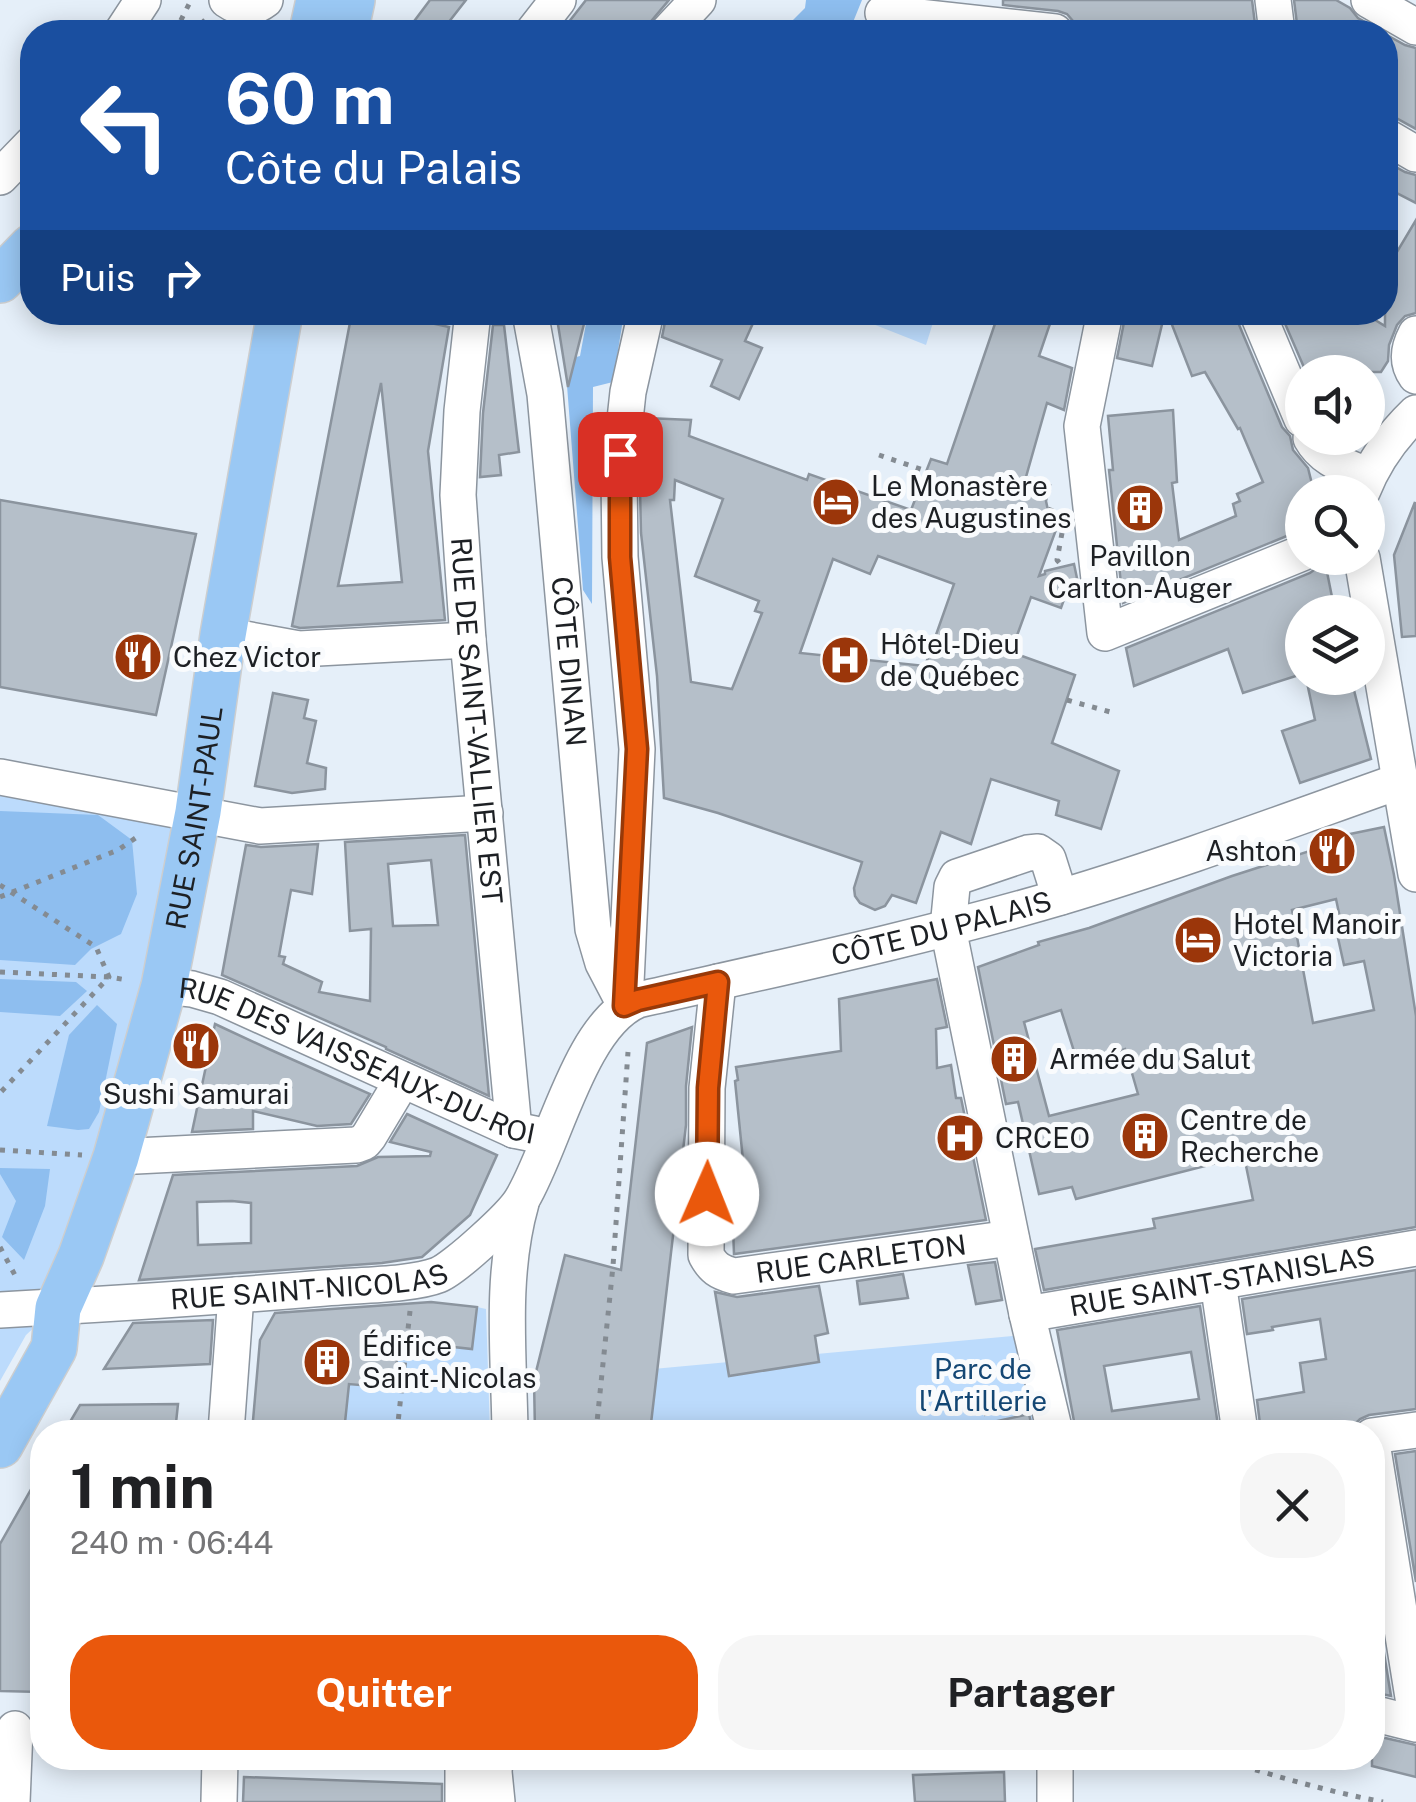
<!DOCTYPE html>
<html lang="fr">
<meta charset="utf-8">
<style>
:root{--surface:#fff;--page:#f6f6f6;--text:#202124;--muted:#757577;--accent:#ea580c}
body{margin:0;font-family:"Public Sans",sans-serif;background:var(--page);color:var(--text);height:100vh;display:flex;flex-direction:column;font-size:38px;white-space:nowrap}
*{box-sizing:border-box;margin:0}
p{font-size:32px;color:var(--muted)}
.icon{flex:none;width:55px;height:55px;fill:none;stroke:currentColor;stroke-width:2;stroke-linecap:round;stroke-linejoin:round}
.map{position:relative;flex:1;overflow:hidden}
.side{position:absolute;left:30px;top:1420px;width:1355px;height:350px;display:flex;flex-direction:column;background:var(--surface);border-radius:40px;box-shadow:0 5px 25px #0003}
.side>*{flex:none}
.top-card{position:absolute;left:20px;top:20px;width:1378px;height:305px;border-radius:40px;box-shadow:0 5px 25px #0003;background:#1a4fa0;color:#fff;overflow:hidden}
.controls{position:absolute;left:1285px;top:355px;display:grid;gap:20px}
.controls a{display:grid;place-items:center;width:100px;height:100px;border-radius:50%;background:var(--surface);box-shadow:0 5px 25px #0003;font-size:50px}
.pin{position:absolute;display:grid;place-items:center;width:85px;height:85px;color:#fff;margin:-42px;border-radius:20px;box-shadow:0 5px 15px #0006}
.me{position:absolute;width:110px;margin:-55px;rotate:1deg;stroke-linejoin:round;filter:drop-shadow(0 0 8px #0008)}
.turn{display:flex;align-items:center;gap:35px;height:210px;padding:0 40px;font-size:45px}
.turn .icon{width:130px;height:130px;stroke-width:2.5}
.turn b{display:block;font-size:70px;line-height:85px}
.then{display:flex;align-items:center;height:95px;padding:0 40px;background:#0003;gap:20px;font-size:38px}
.round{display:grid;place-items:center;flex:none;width:105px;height:105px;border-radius:40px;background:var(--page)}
.head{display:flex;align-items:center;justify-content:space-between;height:170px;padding:0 40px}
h1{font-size:60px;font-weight:700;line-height:75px}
.primary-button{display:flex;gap:20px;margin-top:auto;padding:20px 40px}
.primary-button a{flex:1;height:115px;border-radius:40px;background:var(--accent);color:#fff;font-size:40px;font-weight:700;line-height:115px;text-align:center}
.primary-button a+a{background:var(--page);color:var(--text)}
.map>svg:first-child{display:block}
</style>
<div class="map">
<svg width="1416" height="1802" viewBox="0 0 1416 1802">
<rect width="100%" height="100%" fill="#e5eff9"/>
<g fill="#bcdbfc">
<polygon points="845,313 936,313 926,345"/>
<polygon points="0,777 198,812 58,1305 26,1335 0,1381"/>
<polygon points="402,1304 472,1349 477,1307 486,1309 490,1432 344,1432 349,1384 394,1387"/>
<polygon points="1023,1335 1045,1432 535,1432 534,1380"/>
</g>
<g fill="#8ebeef">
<polygon points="806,0 862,0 849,32 765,32 774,23 783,30 805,8"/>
<polygon points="588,313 624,313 613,382 593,387 592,604 583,590 565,360 580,356"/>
<polygon points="0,811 98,815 132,840 137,894 121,934 91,949 75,965 0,960"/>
<polygon points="0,979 76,982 87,991 60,1016 0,1012"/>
<polygon points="97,1005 117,1024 99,1112 89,1129 78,1130 47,1126 69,1035"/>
<polygon points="0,1168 50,1169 45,1206 24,1260 2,1237 16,1201 0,1174"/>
</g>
<g fill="#b5bfc9" stroke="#8b949e" stroke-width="2.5" fill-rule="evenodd">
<polygon points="430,0 466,0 441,32 406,32"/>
<polygon points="586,0 669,0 642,32 561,32"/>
<polygon points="1003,0 1252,0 1256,32 1164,32 1073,21 1067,14 1058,11 1003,5"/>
<polygon points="1294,0 1336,0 1350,8 1358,18 1383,32 1298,32"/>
<polygon points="1385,34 1405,45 1416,48 1416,129 1396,118 1385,115"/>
<polygon points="1385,161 1405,172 1416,175 1416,203 1385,187"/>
<polygon points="1416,220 1416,313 1405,316 1397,325 1389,345 1388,361 1381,372 1306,372 1280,312 1362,312 1385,326 1385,272"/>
<path d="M352,312H380L449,327L428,451L445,620L300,628L292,626ZM381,383L402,582L338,586Z"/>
<polygon points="556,312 587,312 568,387"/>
<polygon points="667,312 758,312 745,341 762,348 739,399 711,386 722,360 662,337"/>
<path d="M999,312H1054L1039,356L1072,368L1064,410L1047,403L1026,477L1050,485L1046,501L1050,520L1057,527L1039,576L1045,574V571L1074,564L1078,583L1067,591L1061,608L1031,597L1011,652L1075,675L1052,743L1119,771L1101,829L1056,815L1059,801L991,779L971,844L941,832L916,903L892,895L885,906L875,910L860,903L855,896L854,888L862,862L718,813L664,798L657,676L641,533L640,489L645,490L647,418L691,420L689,436L807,480L809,474L911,510L931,459L947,464ZM675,480L723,499L695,576L759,601L755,611L762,613L732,689L691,682L670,500H674ZM878,556L954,584L925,666L800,653L833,559L870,574Z"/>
<polygon points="1126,312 1165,312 1152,366 1117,358"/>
<polygon points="1167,312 1236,312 1237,320 1282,427 1290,436 1293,450 1308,468 1314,492 1302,492 1302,532 1294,533 1123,603 1109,470 1113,470 1108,416 1173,410 1177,482 1172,483 1179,540 1236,516 1233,504 1240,501 1237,494 1263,482 1240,428 1238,429 1205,372 1192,376"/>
<polygon points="493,325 504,325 519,452 499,455 501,475 480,477 483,413"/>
<polygon points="0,500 196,534 156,715 0,687"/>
<polygon points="1415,502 1416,636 1402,637 1394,555"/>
<polygon points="1325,562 1335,612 1302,612 1302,674 1243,693 1228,649 1134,686 1126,648 1310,573"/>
<polygon points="1306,678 1351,678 1371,759 1300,783 1282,731 1315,720"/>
<polygon points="273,693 308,700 304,718 316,721 307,763 326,768 325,789 292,793 255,786"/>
<path d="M1384,827L1394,875L1416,1016V1227L1044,1290L1035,1249L1155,1228L1153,1219L1253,1200L1244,1156L1076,1199L1072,1187L1039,1194L1018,1102L1006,1104L978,967L1039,945L1038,942L1089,928L1232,876L1313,850L1311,842ZM1336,899L1344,937L1338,938L1344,965L1364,961L1374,1010L1313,1023L1292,910ZM1061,1010L1078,1064L1125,1049L1138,1094L1049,1116L1024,1022Z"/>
<path d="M465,835L489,1096L386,1049V1047L222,975L246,845L261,847L318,844L312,894L291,890L279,956L285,957L283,964L322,982L319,992L370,1001L371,929L350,931L345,842ZM431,860L438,925L393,926L388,864Z"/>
<polygon points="937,979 947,1027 936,1029 937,1068 951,1065 956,1098 961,1098 986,1220 734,1254 732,1200 741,1198 740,1182 745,1180 735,1081 738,1080 736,1067 841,1051 839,999"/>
<polygon points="215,1024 271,1050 370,1094 351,1124 317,1126 253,1111 253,1129 192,1132"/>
<polygon points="692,1027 686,1086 686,1125 650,1432 535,1432 534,1380 565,1255 621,1270 647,1043"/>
<path d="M407,1114L497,1155L470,1215L422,1257L382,1263L139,1280L173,1175L357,1166L378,1157L430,1156L431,1152L390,1142ZM232,1201L251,1203V1243L198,1245L197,1202Z"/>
<polygon points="995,1262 1002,1300 976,1304 968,1265"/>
<polygon points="1416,1270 1416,1409 1369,1415 1360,1419 1354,1425 1306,1432 1261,1432 1257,1400 1304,1392 1300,1363 1326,1359 1320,1319 1272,1327 1273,1330 1247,1334 1242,1299"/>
<polygon points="903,1274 908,1298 860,1304 857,1281"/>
<polygon points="819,1286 828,1333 815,1336 819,1362 729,1376 715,1292 737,1297"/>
<polygon points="431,1302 477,1307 472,1349 399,1341 394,1388 349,1384 344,1432 252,1432 260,1340 275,1313"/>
<path d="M1200,1306L1219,1432H1076L1057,1330ZM1191,1352L1199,1399L1112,1411L1104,1366Z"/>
<polygon points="213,1320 210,1364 104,1369 133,1323"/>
<polygon points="178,1404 175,1432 64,1432 80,1405"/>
<polygon points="1029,1414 1033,1432 985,1432 984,1424"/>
<polygon points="1416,1451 1416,1582 1395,1454"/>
<polygon points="42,1470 42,1692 0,1691 0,1544"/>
<polygon points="1372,1580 1391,1696 1372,1692"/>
<polygon points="1372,1735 1416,1745 1416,1777 1372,1766"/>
<polygon points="1004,1772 1005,1802 915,1802 913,1775"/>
<polygon points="244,1777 442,1784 442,1802 243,1802"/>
</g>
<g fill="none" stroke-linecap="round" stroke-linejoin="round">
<g stroke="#8c959f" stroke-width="38">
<g id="minor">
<path d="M227,0C240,9 252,10 265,0"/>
<polyline points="1273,0 1277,32"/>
<polyline points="1369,0 1416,27"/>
<polyline points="883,13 1055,32"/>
<polyline points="122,32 143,0"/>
<polyline points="533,32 558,0"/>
<polyline points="668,32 698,0"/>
<polyline points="1385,136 1416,154"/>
<polyline points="0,177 32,144"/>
<path id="s1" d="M473,312L462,411L458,495L468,640L514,1130"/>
<path id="s2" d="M530,312L545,394L593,929L603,963L625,1005"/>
<polyline points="1105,312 1082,426 1105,633 1302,553"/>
<polyline points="1257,312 1302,419"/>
<path d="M1416,334C1408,349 1406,362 1416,376"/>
<path d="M1311,438C1323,460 1346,466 1368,476"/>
<path d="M1362,492C1374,461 1392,436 1416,413"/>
<polyline points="1362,558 1416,874"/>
<polyline points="223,635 299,649 468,640"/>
<polyline points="0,777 260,826 485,813"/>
<path id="s3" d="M718,982L707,1088L706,1255C713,1268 719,1272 734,1276L1011,1238"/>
<path id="s4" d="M164,986L192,989L220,997L514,1130L534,1134"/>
<polyline points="625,1004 637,749 620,557 619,475 628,392 646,312"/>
<polyline points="116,1157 356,1145 364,1142 369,1136 402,1081"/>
<polyline points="1218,1282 1240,1432"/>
<path id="s5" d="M0,1310C109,1304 217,1297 325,1288C355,1285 413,1285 438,1275C454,1269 513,1215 522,1199C554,1146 579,1025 638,1000C779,968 921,938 1061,897C1175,863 1287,821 1400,781"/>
<path id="s6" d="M1027,1314L1416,1248"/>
<polyline points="226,1432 236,1295"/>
<path d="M510,1432C509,1356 500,1277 521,1203"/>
<polyline points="1055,1432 1027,1314 948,928 952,887 957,877 1028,853 1038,852 1048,859 1060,897"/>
<polyline points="1372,1436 1416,1430"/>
<polyline points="1372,1443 1416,1716"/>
<polyline points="1372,1713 1416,1724"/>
<polyline points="495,1758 494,1772 497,1802"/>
<polyline points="12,1802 15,1729"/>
<polyline points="219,1802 220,1758"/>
<polyline points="463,1802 463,1758"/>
<polyline points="1055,1802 1055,1758"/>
</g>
</g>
<g stroke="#cdcecf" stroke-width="48">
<g id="major">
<polyline points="312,32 319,0"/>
<polyline points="345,32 352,0"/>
<polyline points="0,280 32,247"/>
<path id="s7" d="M0,1445L54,1348L58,1308L81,1256L116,1157L164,986L198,812L223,635L280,312"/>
</g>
</g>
<g stroke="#848b92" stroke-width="5" stroke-dasharray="5 8" stroke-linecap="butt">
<polyline points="175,32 191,0"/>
<polyline points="193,32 205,20"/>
<polyline points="425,312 445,317"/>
<polyline points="879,455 926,471"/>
<polyline points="1048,509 1061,514"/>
<polyline points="1062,533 1057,560 1063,567"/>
<polyline points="1067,700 1114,713"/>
<polyline points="0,885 96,947 109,977 0,1093"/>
<polyline points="0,897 118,850 140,835"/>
<polyline points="0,972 109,977 127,980"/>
<polyline points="0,1150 82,1155"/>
<polyline points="0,1247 17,1279"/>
<polyline points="983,1398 990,1432"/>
<polyline points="397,1432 410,1311"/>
<polyline points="596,1432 613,1266 628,1052"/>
<path d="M1218,1758C1273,1776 1327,1791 1383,1802"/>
</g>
<use href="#minor" stroke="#fff" stroke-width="35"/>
<use href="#major" stroke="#9ac8f4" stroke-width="45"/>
</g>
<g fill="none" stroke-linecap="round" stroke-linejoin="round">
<g stroke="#983908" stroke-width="25">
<polyline id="route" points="620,454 620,557 637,749 624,1006 638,1000 718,982 708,1088 707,1194"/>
</g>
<use href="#route" stroke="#ea580c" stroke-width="18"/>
</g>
<defs>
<g id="hotel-disc" transform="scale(2.5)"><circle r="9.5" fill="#9b360a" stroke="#f9fbfd"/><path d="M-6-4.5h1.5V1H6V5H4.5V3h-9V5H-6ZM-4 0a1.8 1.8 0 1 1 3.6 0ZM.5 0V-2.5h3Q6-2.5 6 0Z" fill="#fff"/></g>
<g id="building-disc" transform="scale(2.5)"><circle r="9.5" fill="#9b360a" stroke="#f9fbfd"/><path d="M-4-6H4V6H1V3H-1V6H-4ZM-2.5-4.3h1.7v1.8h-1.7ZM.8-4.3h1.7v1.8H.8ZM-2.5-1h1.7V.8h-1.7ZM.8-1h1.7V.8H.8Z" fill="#fff"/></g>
<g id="restaurant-disc" transform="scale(2.5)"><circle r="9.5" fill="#9b360a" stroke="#f9fbfd"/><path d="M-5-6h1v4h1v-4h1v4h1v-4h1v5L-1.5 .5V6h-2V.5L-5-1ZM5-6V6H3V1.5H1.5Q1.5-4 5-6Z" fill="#fff"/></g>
<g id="hospital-disc" transform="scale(2.5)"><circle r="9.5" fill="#9b360a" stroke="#f9fbfd"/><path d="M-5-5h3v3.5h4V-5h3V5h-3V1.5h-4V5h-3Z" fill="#fff"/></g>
</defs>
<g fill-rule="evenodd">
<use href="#hotel-disc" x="836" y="502"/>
<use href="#building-disc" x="1140" y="508"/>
<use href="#restaurant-disc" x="138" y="657"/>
<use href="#hospital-disc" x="845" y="660"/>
<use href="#restaurant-disc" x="1332" y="851"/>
<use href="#hotel-disc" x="1198" y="940"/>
<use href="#restaurant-disc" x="196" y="1046"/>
<use href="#building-disc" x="1014" y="1059"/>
<use href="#building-disc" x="1145" y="1136"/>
<use href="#hospital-disc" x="960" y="1138"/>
<use href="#building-disc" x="327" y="1362"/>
</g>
<g text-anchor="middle" stroke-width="10" stroke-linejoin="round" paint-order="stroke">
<g font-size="28" fill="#1d2024" stroke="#f9fbfd" text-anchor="start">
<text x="871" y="496">Le Monastère<tspan x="871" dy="32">des Augustines</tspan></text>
<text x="1140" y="566" text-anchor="middle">Pavillon<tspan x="1140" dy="32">Carlton-Auger</tspan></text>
<text x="880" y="654">Hôtel-Dieu<tspan x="880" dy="32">de Québec</tspan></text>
<text x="173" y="667">Chez Victor</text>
<text x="1297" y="861" text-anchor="end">Ashton</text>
<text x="1233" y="934">Hotel Manoir<tspan x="1233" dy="32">Victoria</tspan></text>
<text x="1049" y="1069">Armée du Salut</text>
<text x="196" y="1104" text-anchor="middle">Sushi Samurai</text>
<text x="1180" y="1130">Centre de<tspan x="1180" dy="32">Recherche</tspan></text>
<text x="995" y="1148">CRCEO</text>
<text x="362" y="1356">Édifice<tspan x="362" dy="32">Saint-Nicolas</tspan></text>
</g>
<g font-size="28" fill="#1d2024" stroke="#f9fbfd">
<text dy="10" stroke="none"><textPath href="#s2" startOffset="352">CÔTE DINAN</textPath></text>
<text dy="10" stroke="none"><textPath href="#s1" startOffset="410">RUE DE SAINT-VALLIER EST</textPath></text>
<text dy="10" stroke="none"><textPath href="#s7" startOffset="662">RUE SAINT-PAUL</textPath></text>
<text dy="10" stroke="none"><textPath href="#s5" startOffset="1100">CÔTE DU PALAIS</textPath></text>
<text dy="10" stroke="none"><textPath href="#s4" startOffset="208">RUE DES VAISSEAUX-DU-ROI</textPath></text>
<text dy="10" stroke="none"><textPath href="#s3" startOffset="438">RUE CARLETON</textPath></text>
<text dy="10" stroke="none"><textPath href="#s5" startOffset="310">RUE SAINT-NICOLAS</textPath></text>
<text dy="10" stroke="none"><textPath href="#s6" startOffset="198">RUE SAINT-STANISLAS</textPath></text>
</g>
<g font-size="28" fill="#144774" stroke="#f9fbfd">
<text x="983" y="1379">Parc de<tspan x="983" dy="32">l'Artillerie</tspan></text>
</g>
</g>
</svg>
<div class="controls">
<a><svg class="icon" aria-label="sound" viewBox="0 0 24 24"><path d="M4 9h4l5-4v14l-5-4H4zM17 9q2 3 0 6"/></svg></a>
<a><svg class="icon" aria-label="search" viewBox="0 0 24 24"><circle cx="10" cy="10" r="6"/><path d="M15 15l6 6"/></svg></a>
<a><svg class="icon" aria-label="layers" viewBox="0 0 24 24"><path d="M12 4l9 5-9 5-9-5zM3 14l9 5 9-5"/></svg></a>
</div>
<div class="pin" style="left:620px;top:454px;background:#d93025"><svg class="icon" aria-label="arrive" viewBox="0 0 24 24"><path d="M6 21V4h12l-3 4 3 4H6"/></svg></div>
<svg class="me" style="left:707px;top:1194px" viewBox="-20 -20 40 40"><circle r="19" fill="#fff"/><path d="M0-13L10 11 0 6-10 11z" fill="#ea580c"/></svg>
<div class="top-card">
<div class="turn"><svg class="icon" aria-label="left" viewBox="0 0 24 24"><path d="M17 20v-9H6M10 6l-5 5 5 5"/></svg><div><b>60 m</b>Côte du Palais</div></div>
<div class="then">Puis<svg class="icon" aria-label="right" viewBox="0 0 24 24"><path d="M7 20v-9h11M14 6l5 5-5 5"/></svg></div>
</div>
<section class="side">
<div class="head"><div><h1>1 min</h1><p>240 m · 06:44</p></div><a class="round"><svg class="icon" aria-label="close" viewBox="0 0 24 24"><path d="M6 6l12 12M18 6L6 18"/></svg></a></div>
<div class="primary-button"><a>Quitter</a><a>Partager</a></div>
</section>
</div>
